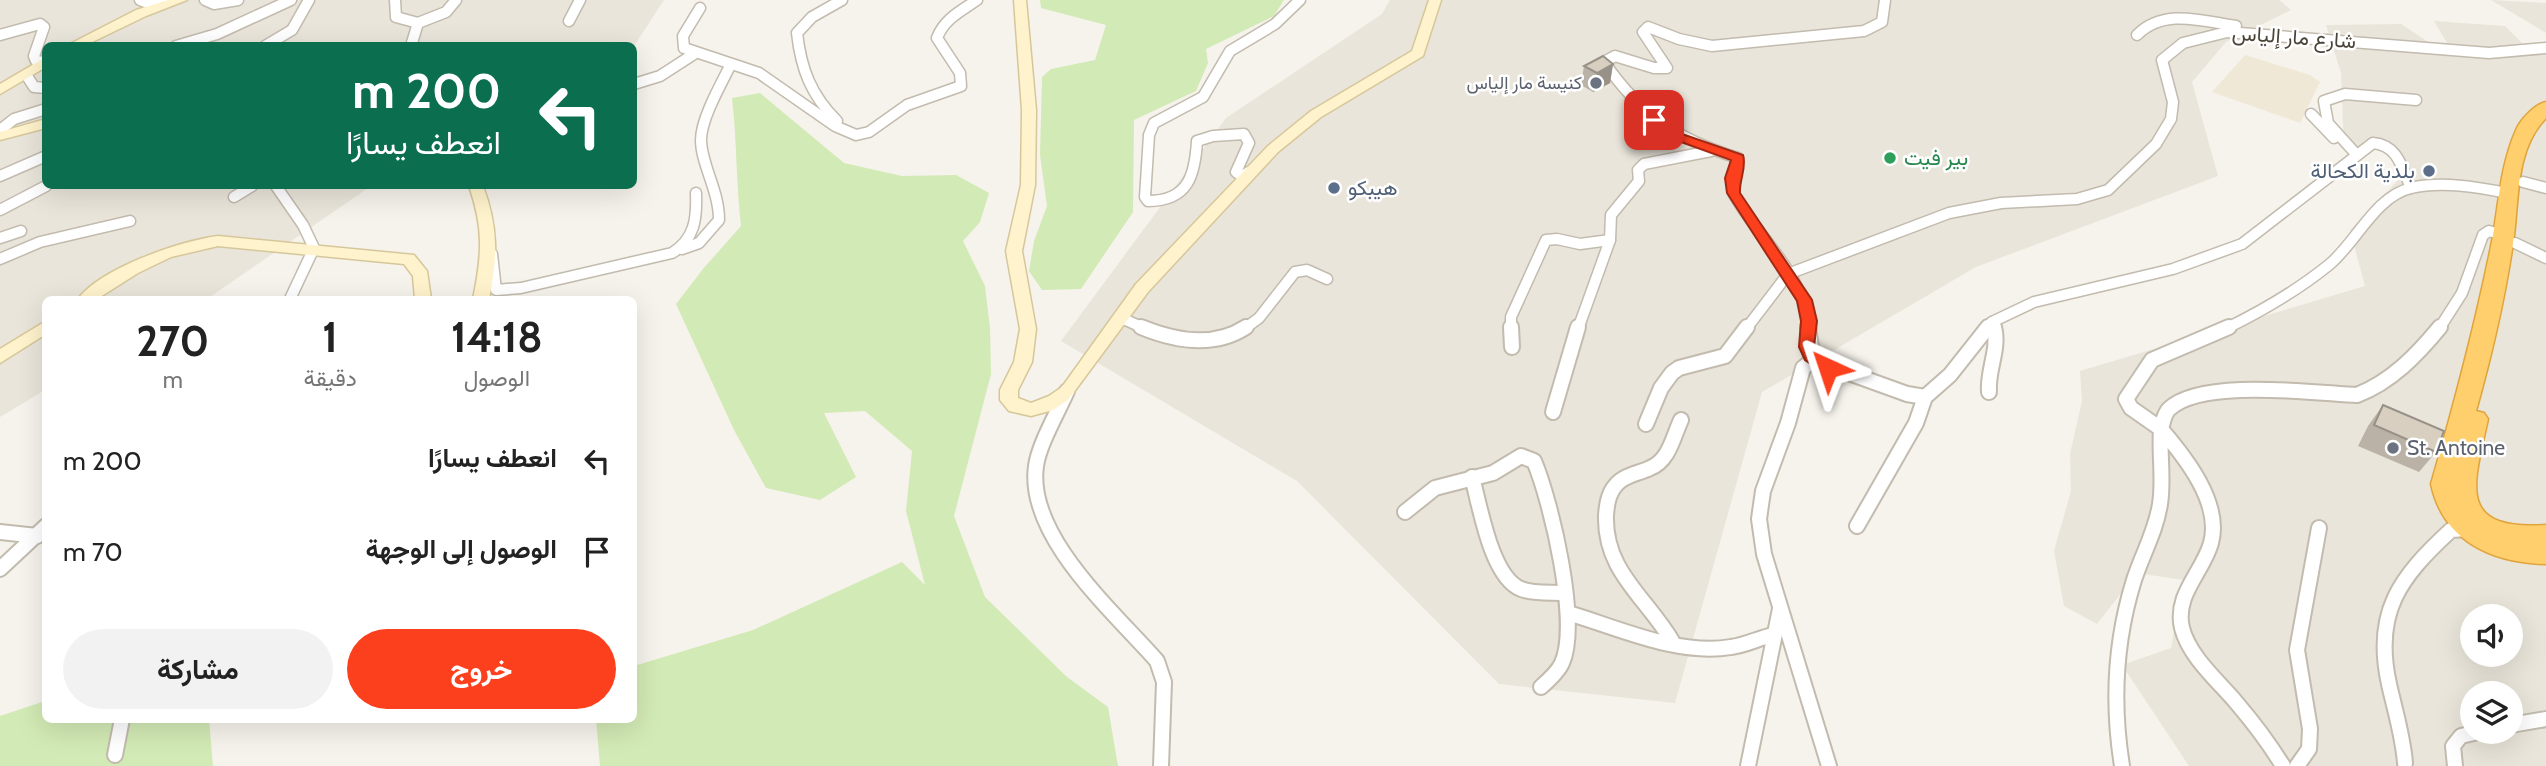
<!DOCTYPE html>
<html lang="ar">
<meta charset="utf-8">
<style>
:root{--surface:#fff;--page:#f2f2f2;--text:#222;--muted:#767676;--accent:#fc3f1d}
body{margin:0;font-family:Cabin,Vazirmatn,sans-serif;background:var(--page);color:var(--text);direction:rtl;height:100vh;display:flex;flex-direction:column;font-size:26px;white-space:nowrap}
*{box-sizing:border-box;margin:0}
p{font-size:23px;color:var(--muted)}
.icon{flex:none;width:38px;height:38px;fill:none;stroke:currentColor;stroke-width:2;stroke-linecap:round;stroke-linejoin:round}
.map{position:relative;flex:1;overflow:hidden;direction:ltr}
.side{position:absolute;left:42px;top:296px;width:595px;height:427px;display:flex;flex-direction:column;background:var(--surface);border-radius:10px;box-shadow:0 7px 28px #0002;direction:rtl}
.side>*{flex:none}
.hud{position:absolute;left:42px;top:42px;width:595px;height:147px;border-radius:10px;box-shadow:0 7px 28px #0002;direction:rtl;background:#0b6e4f;color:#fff;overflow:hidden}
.buttons{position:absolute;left:2460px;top:604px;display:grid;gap:14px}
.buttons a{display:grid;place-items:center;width:63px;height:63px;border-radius:50%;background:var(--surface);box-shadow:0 7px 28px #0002;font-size:35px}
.pin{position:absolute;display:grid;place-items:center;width:60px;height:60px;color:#fff;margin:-30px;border-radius:14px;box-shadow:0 4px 10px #0006}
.me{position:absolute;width:77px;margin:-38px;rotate:318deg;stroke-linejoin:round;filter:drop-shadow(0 0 5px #0008)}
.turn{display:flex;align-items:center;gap:24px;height:147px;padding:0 21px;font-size:32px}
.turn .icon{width:91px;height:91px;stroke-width:2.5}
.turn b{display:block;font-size:49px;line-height:60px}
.eta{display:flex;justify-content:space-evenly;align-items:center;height:119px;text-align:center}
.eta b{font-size:42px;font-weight:700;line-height:49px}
.button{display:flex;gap:14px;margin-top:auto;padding:14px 21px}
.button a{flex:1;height:80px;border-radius:42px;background:var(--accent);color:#fff;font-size:28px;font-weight:700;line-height:80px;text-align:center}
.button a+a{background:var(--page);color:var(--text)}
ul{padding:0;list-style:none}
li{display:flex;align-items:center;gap:21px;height:91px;padding:0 21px}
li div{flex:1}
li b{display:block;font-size:26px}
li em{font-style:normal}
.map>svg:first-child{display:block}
</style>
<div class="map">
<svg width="2546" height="766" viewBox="0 0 2546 766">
<rect width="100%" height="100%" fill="#f6f3ec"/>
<g fill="#eae5da" fill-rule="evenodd">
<polygon points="0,0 664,0 634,46 46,46 46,186 371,186 207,299 46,299 45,390 0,417"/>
<polygon points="1390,0 2279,0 2291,10 2226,42 2192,82 2218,176 1976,267 1762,392 1675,703 1499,684 1297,481 1061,341 1226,118 1382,14"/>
<polygon points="2491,0 2546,3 2546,33"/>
<path d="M2434,21L2505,26L2524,45L2546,42V766H2189L2122,665L2171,648L2183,580L2137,573L2097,624L2064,606L2054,551L2071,491L2070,454L2082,401L2080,371L2365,286L2350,230L2403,175L2379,145L2344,149L2341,73L2326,25L2401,24L2430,43H2447ZM2473,616H2511V654H2473ZM2473,693H2511V732H2473Z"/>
</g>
<polygon fill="#efe8d6" points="2245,55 2310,75 2320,82 2300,123 2212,92"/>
<g fill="#d2eab5">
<polygon points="1040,0 1284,0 1274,16 1206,49 1208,63 1196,91 1134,120 1133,212 1081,289 1042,290 1029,271 1034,241 1047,206 1040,155 1042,77 1051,69 1095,60 1106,25 1041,8"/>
<path d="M760,93L844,163L902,176L956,175L989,193L980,222L963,241L985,286L990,328L991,374L954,516L985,597L1067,677L1108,707L1118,766H600L596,719H634V666L753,630L902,562L925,585L906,511L912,451L865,411L824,413L856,477L820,500L766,488L734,430L676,304L703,269L741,226C736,183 737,141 732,98Z"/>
<polygon points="45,701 46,719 209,719 213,766 0,766 0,716"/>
</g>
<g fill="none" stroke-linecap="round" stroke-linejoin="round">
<g stroke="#c2bbae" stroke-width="13">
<g id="street-far1">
<polyline points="140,0 151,4 169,0"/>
<polyline points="205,0 214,4 238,0"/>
<polyline points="395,0 396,17 418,23"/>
<path d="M700,8L683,36L684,48L759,73L835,126L856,135L869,132L907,105L961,86L960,73L937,38C944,19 961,11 977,0"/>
<polyline points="569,21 580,0"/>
<polyline points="0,35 40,24 44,27 34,56 36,61 45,62"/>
<path d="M2137,35C2164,8 2202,21 2236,26"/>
<polyline points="176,46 217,34 291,0"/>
<polyline points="265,46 292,30 309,0"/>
<polyline points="411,46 418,23 446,12 456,0"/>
<polyline points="27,76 34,87 46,88"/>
<polyline points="634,84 660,76 694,54"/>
<polyline points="2311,114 2334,138"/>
<path d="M837,121C811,95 801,69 797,33L812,17L842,0"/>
<polyline points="0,130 14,119 46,109"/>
<polyline points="2356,154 2328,123 2324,101 2345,94 2416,100"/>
<path d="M1254,169L1242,176L1236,172L1249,143L1244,134L1213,136L1197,141C1195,174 1189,201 1148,201L1145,197L1149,135L1154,123L1203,97L1230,51L1275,24L1300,0"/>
<polyline points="0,176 46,156"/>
<polyline points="2523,182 2546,188"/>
<polyline points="276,186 303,225 314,248 290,299"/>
<polyline points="234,197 252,186"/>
<polyline points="0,210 46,186"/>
<polyline points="0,238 21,231"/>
<polyline points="2515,243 2546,258"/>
<path d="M682,249L699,243L719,220C719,190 701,164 701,140C701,119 721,84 731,64"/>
<path d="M492,254L496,290L521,288L672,253C695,239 697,218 696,193"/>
<polyline points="0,259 40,242 130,221"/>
<polyline points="1119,317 1146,329"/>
<polyline points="1992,322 1994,329"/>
<polyline points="1244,329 1259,318 1295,272 1307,270 1327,279"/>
<polyline points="1511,329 1511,317 1546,240 1557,239 1580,244 1610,240"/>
<polyline points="1578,329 1610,240 1611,215 1639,181 1638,170 1644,164 1711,151"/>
<polyline points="1746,329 1788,274 1949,213 2001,203 2077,199 2108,190 2156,144 2171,119 2173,102 2162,60 2183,43 2227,32 2489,53 2546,48"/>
<path d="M1808,329C1807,276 1757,237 1733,193L1738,158C1676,139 1641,115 1604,62L1615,56L1654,68H1667L1643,32L1648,27L1679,39L1712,46L1864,31L1882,22L1885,0"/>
<path d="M1986,329L1992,322L2034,302L2173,269L2242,244L2373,143C2398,145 2402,168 2411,188"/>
<path d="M2225,329C2262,311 2298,290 2330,264C2356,242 2376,196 2411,188C2442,181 2477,187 2507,193"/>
<polyline points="2439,329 2462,293 2483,235 2489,231 2504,235"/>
</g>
</g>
<g stroke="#c2bbae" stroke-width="18">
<g id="street">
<path d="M1141,327C1175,341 1214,348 1246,327"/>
<polyline points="1511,327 1512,347"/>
<polyline points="1808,327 1813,360 1803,368 1788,423 1763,491 1759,519 1764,554 1829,766"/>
<polyline points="1813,360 1907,394 1925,397"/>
<path d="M1067,391C1058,412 1039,444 1036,466C1026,536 1114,612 1157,661L1164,682L1161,766"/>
<path d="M1989,392C1987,370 2000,349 1994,327"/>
<polyline points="1553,412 1578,327"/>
<polyline points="1646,424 1661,388 1672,373 1679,368 1725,356 1747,327"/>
<path d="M1472,477C1480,506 1491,577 1521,589C1534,594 1551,592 1565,593"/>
<path d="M1405,512L1435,488L1493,473L1521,456L1534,461C1551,501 1580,623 1562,663C1558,672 1549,680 1541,687"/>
<polyline points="1857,526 1916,423 1925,397 1950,375 1988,327"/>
<polyline points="0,532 37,536"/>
<polyline points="0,569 46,526"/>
<path d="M1568,613C1619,628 1678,656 1731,647C1746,645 1759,638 1773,635"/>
<path d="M1672,641C1646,597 1604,571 1606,515C1607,502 1609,490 1620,481C1629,474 1640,473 1650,468C1669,461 1673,437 1681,420"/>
<polyline points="2511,725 2546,719"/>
<polyline points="115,755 122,719"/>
<path d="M2405,763C2403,736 2395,711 2389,684C2373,612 2400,577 2451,530L2468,529"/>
<polyline points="1748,766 1780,609"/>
<path d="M2122,766C2112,704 2115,641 2134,580C2142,555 2156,531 2160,504C2164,479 2159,454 2161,429L2131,408L2126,399L2152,360L2229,327"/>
<path d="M2283,766C2269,743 2253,722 2235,701C2217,680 2189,656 2182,628C2174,595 2203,572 2211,543C2222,503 2185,457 2161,429C2163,422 2164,414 2169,409C2201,378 2314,393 2357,395C2391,382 2417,355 2440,327"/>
<polyline points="2297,766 2309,749 2310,729 2297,650 2319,528"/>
<polyline points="2455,766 2453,746 2461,736 2478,732"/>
</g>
</g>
<g stroke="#d6c79b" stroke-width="3">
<g id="secondary">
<polygon points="168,0 187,0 146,16 84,46 66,46 136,10"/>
<polygon points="1014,0 1026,0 1036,110 1035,185 1022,251 1036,329 1032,362 1018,390 1018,398 1031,403 1049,396 1062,387 1136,284 1268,146 1311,111 1412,51 1429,0 1441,0 1423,56 1321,117 1278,152 1148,292 1068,400 1053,410 1031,416 1009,411 1000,400 1000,390 1014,362 1020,329 1006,251 1021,185 1022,110"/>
<polygon points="46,57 46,67 0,94 0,84"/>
<polygon points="46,119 46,128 0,140 0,132"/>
<path d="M469,186H483C498,226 498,258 489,299H473C482,255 484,229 469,186Z"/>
<path d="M218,236L414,255L427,271L431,299H415L413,276L404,264L218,246L171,257L138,273L97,299H78C101,268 180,241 218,236Z"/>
<polygon points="46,321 46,334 0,363 0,349"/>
</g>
</g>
<g stroke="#e0a43c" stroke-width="3">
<path id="highway" d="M2546,102V118C2516,149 2519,195 2514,236C2506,294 2492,354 2476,411L2484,413L2488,419C2474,484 2455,531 2546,525V564C2492,563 2443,541 2431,484C2453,408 2473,333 2489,256C2499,213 2498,171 2516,130C2520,120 2535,104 2546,102Z"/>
</g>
<use href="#street-far1" stroke="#fff" stroke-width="10"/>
<use href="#street" stroke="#fff" stroke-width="14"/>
<use href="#secondary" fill="#fff3cd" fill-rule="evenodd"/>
<use href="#highway" fill="#ffcf6e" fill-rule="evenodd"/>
</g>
<g fill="#bab2a6">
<polygon points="1613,64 1610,83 1593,92 1581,85 1584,66"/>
<polygon points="2383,405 2436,452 2419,472 2358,446 2368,426"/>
</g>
<polygon fill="#979187" points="1613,64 1610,83 1593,92 1597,73"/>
<g fill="#d8cfc1" stroke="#979187" stroke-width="2">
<polygon points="1603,56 1613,64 1597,73 1584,66"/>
<polygon points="2383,405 2444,431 2436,452 2374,425"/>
</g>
<path fill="#fc3f1d" stroke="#a42913" stroke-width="2" d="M1649,117H1658L1682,134L1743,155C1747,167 1739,180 1740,193L1812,300L1817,321L1814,347L1819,356L1834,364V372H1823L1805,360L1799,347L1801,321L1797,301L1727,193L1725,178L1731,160L1673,139L1649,122Z"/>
<g fill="#6b7280" stroke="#fff" stroke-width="2.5">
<circle cx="1596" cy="83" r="7"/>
<circle cx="2393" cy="448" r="7"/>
</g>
<circle fill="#2e9e5b" stroke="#fff" stroke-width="2.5" cx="1890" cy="158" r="7"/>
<g fill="#5c6f8a" stroke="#fff" stroke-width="2.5">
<circle cx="2429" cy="171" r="7"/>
<circle cx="1334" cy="188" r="7"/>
</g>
<g text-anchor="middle" stroke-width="5" stroke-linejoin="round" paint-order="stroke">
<g font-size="18" fill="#5b616d" stroke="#fff" text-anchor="end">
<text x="1582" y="89">كنيسة مار إلياس</text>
</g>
<g font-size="21" fill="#4b4439" stroke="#fff">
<text transform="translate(2294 37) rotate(4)" y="7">شارع مار إلياس</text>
</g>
<g font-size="21" fill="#27864d" stroke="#fff" text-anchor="start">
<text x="1904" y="165">بير فيت</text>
</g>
<g font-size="21" fill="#4e5e75" stroke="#fff" text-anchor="end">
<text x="2415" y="178">بلدية الكحالة</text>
<text x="1348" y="195" text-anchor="start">هيبكو</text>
</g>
<g font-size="21" fill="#5b616d" stroke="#fff" text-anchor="start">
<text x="2407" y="455">St. Antoine</text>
</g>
</g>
</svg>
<div class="buttons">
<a><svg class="icon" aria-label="sound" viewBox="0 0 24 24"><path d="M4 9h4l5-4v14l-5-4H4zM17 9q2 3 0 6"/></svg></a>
<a><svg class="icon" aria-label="layers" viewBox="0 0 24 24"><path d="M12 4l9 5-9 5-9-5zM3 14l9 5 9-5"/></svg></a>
</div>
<div class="pin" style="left:1654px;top:120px;background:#d93025"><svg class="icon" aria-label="arrive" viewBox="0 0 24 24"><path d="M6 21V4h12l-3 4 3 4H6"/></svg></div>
<svg class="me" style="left:1828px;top:368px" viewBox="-20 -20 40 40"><path d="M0-17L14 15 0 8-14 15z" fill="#fc3f1d" stroke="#fff" stroke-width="4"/></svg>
<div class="hud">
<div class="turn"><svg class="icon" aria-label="left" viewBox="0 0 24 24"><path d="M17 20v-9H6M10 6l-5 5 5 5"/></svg><div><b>200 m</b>انعطف يسارًا</div></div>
</div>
<section class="side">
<div class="eta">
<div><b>14:18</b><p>الوصول</p></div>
<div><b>1</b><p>دقيقة</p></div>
<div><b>270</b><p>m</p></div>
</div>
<ul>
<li><svg class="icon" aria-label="left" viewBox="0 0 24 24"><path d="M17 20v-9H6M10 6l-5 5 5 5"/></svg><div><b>انعطف يسارًا</b></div><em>200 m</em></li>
<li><svg class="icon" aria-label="arrive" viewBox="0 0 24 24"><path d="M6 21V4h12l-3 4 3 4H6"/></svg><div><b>الوصول إلى الوجهة</b></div><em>70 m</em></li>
</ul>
<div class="button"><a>خروج</a><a>مشاركة</a></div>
</section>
</div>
